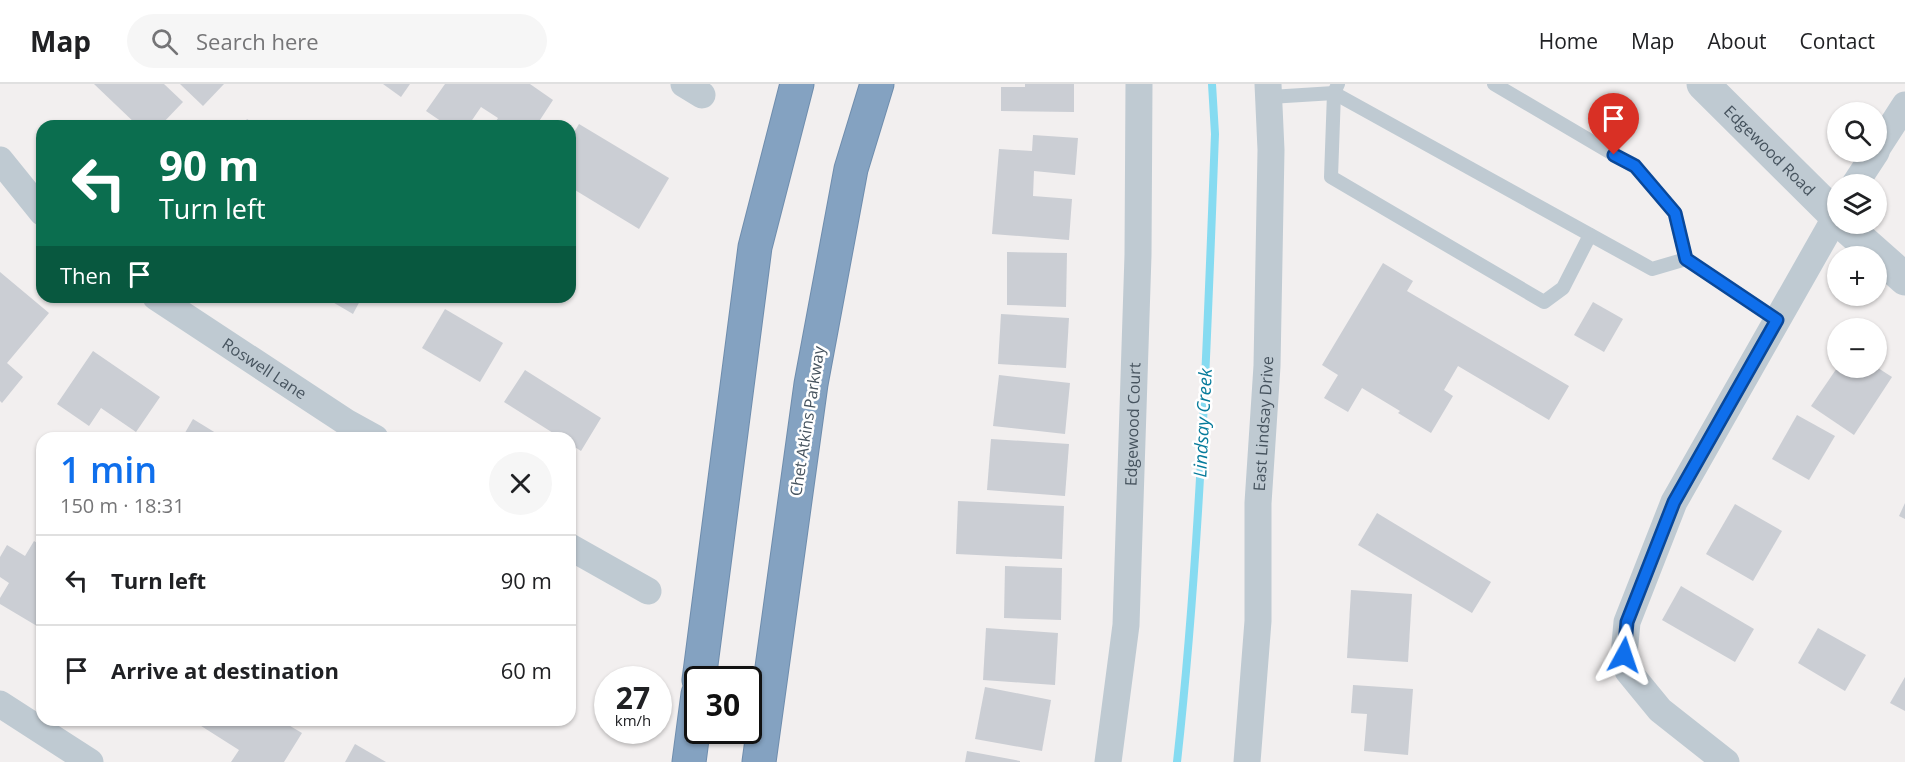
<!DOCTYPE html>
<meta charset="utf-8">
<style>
:root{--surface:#fff;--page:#f6f6f6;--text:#202124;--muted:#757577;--line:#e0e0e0;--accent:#0f6fec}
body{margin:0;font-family:"Open Sans",sans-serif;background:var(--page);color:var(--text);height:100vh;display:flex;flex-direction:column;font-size:22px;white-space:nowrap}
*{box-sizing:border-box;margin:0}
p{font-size:20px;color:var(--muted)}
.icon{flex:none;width:33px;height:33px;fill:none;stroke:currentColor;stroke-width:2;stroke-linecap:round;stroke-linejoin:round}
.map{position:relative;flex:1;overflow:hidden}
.details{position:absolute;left:36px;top:348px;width:540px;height:294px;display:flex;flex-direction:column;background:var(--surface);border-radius:18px;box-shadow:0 2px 4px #0004}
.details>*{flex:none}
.banner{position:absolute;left:36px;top:36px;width:540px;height:183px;border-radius:18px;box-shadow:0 2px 4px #0004;background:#0b6e4f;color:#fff;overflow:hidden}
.controls{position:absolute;left:1827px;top:18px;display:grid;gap:12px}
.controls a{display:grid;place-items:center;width:60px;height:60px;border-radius:50%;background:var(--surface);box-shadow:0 2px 4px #0004;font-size:30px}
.speed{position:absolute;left:594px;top:582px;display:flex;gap:12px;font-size:30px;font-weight:700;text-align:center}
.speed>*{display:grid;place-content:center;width:78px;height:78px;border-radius:50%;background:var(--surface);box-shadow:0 2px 4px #0004;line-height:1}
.speed small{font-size:15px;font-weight:400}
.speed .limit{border:3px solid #111;border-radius:9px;background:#fff;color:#111}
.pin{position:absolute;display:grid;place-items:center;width:51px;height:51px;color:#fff;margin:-62px -26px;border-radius:50% 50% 50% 0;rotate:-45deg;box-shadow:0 0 6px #0007}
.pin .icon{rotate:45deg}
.me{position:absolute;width:66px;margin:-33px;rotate:5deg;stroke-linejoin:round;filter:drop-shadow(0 0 4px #0008)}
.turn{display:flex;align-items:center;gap:21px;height:126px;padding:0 24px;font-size:27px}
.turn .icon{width:78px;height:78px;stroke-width:2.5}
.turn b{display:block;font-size:42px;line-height:51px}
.then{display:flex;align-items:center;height:57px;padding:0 24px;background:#0003;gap:12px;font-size:22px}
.round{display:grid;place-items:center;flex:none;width:63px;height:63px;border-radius:32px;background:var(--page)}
.headline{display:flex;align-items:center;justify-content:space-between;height:102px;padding:0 24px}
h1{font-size:36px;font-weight:600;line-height:45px;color:var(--accent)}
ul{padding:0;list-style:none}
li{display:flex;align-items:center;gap:18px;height:90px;padding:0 24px;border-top:2px solid var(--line)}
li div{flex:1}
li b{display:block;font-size:22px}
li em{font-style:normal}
header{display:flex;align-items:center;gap:36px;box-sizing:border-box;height:84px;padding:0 30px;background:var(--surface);border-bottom:2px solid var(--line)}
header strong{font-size:28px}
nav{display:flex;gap:33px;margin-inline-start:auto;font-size:21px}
.search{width:420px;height:54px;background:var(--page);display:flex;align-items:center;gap:15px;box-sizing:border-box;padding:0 21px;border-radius:33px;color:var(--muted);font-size:22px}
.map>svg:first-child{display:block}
</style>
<header>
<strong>Map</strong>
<div class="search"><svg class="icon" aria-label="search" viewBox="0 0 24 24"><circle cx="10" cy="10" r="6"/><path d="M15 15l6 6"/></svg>Search here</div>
<nav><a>Home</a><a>Map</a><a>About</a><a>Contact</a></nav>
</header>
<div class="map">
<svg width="1905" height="678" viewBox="0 0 1905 678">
<rect width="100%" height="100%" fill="#f2efef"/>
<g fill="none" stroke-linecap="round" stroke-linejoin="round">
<path stroke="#86dbf1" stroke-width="8" d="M1177,678C1200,470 1207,260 1215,50L1212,0"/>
</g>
<g fill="#cbced4">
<polygon points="94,0 164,0 183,18 160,42 138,42"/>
<polygon points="180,0 224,0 203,22"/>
<polygon points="383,0 410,0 401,13"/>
<polygon points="445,0 530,0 553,16 536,42 493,42 498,34 481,23 468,42 448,42 426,27"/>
<polygon points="1025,0 1074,0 1074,28 1001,27 1001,3 1025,3"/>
<polygon points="247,35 258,42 242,42"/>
<polygon points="579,40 669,94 639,145 570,103 570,55"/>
<polygon points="1033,51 1078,54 1075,91 1034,87 1033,112 1072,115 1069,156 992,150 999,65 1032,67"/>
<polygon points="1007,168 1067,169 1066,223 1007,221"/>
<polygon points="1383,179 1413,197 1407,207 1569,302 1549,336 1458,282 1444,306 1453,312 1431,349 1398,329 1400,327 1362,304 1348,328 1324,314 1338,291 1322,281"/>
<polygon points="0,188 49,229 7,279 23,293 2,319 0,317"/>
<polygon points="324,213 362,213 353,230"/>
<polygon points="1593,218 1623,235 1604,268 1574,251"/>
<polygon points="445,225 503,259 480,298 422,264"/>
<polygon points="1001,230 1069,234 1066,284 998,280"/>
<polygon points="93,267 160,313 136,348 101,324 89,342 57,320"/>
<polygon points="1837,284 1878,284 1892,293 1854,351 1811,322"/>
<polygon points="525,286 601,334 581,367 570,360 570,354 561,354 504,318"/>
<polygon points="999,291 1070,299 1065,350 993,342"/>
<polygon points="1797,331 1835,352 1809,396 1772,375"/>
<polygon points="193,335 224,354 182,354"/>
<polygon points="991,355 1069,360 1065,412 987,406"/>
<polygon points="958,417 1064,422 1062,475 956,470"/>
<polygon points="1905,419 1905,435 1899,432"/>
<polygon points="1735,420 1782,447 1753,497 1706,470"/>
<polygon points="1377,429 1491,498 1472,529 1358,461"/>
<polygon points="34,457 42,462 42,545 0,520 0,514 9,499 0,493 0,473 7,461 25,472"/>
<polygon points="1005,482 1062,484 1061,536 1004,534"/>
<polygon points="1681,502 1754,545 1735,578 1662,536"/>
<polygon points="1351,506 1412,510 1408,578 1347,574"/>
<polygon points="986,544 1058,549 1055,601 983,596"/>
<polygon points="1818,544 1866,571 1845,607 1798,579"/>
<polygon points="1905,593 1905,627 1890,619"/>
<polygon points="1353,601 1413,605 1408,671 1364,667 1367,630 1351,629"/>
<polygon points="985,603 1051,616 1042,667 975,655"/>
<polygon points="201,636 280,636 302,649 284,678 231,678 239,666 198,640"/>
<polygon points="355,660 386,678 345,678"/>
<polygon points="967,667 1020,677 1020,678 965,678"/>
</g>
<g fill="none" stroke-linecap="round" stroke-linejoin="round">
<g stroke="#6f8dad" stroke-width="35">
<g id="motorway">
<polyline points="699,596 755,163 797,0"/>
<polyline points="689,678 698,610"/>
<polyline points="759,678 811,300 851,85 877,0"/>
</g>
</g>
<g stroke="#bfcad2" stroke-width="14">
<polyline points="1338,0 1334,9 1652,185 1686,175"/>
<polyline points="1494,0 1635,83 1675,129 1686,175 1777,236"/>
<polyline points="1269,13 1334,9 1331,93 1544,218 1563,204 1590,151"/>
</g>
<g stroke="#bfcad2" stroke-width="27">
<polyline points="684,0 702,11"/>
<polyline points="1876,66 1905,21"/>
<polyline points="0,76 42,128"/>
<polyline points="1855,100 1876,68"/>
<path id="s1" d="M156,213L346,338L375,354"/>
<polyline points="570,463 648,507"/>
<polyline points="0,620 90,678"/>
<path id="s2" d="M1108,678L1126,541L1138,171L1139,0"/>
<path id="s3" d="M1247,678L1258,537V419L1267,282L1271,66L1268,0"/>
<polyline points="1726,678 1660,626 1628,587 1624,571 1627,538 1674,418 1838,129"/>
</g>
<g stroke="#bfcad2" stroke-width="33">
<path id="s4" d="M1703,0L1838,134"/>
<polyline points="1843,140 1905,195"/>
</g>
<use href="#motorway" stroke="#84a2c1" stroke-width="33"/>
</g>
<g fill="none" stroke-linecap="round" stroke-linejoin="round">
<g stroke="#0a4899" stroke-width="15">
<polyline id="route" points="1614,71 1635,82 1675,129 1686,175 1777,236 1674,418 1627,538 1624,571"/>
</g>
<use href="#route" stroke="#0f6fec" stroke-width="10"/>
</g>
<g text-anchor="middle" stroke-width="5" stroke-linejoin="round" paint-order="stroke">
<g font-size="16" fill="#46535e" stroke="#fff">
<text dy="6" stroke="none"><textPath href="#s4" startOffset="94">Edgewood Road</textPath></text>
<text dy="6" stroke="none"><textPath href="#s1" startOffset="130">Roswell Lane</textPath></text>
<text transform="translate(807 337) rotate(-81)" y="6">Chet Atkins Parkway</text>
<text dy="6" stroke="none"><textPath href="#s3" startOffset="339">East Lindsay Drive</textPath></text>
<text dy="6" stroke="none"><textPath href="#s2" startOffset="339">Edgewood Court</textPath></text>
</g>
<g font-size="18" font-style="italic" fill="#067b9b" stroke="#fff">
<text transform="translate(1203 339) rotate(-87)" y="6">Lindsay Creek</text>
</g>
</g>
</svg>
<div class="controls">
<a><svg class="icon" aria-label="search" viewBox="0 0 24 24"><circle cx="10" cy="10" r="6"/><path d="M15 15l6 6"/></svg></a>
<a><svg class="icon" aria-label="layers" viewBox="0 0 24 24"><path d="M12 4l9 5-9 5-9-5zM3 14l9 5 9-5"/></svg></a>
<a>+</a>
<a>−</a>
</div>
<div class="speed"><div>27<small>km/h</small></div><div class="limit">30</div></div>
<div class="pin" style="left:1614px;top:71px;background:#d93025"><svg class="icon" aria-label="arrive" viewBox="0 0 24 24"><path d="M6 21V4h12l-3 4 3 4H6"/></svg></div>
<svg class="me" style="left:1624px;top:571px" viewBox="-20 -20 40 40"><path d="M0-17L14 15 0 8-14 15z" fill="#0f6fec" stroke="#fff" stroke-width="4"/></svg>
<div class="banner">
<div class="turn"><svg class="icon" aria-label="left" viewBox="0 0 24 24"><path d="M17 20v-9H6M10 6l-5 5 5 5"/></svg><div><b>90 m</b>Turn left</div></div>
<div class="then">Then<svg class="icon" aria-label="arrive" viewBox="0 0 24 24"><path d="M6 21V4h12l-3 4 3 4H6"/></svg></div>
</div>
<section class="details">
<div class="headline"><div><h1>1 min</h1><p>150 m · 18:31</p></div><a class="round"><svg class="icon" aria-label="close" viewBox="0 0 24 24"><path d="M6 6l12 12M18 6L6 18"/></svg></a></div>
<ul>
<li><svg class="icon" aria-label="left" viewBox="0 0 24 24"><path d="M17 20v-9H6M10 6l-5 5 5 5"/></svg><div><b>Turn left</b></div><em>90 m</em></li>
<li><svg class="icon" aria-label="arrive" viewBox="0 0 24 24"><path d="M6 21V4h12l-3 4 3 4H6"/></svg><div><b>Arrive at destination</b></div><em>60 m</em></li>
</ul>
</section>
</div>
